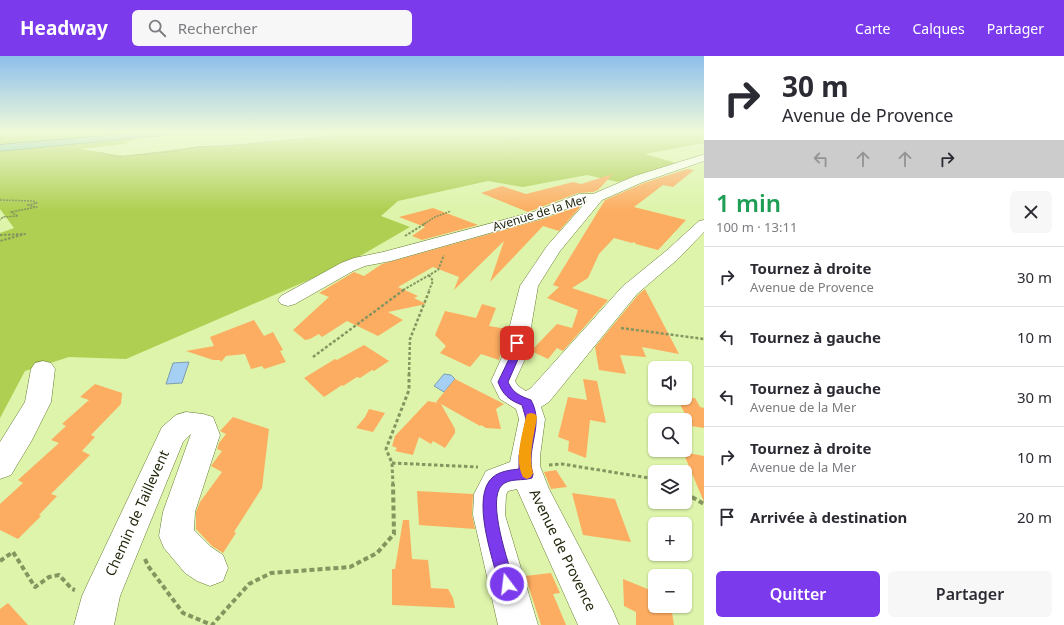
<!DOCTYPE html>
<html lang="fr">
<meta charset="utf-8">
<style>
:root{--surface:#fff;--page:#f7f7f7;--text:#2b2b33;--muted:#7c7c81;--line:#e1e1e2;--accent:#7c3aed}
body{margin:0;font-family:"Noto Sans",sans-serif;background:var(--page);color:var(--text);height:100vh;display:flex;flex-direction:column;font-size:15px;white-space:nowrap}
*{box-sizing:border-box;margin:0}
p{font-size:13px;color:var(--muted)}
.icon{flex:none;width:22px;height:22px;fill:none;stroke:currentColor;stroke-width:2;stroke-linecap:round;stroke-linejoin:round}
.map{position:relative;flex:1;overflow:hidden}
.sheet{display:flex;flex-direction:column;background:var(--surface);width:360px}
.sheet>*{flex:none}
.banner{background:#fff;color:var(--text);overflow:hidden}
.fabs{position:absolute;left:648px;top:305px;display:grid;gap:8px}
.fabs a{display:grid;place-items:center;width:44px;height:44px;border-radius:6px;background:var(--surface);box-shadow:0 1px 3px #0004;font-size:20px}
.pin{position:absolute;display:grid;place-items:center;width:34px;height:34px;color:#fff;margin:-17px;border-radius:8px;box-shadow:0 2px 6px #0006}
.me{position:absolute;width:44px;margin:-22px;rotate:345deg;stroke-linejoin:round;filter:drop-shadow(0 0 3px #0008)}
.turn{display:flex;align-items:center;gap:14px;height:84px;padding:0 12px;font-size:18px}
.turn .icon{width:52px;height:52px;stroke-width:2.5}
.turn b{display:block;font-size:28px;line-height:34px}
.lanes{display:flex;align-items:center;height:38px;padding:0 12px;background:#0003;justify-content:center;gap:20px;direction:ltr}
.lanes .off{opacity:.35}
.round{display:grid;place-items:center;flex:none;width:42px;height:42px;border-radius:6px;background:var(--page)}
.overview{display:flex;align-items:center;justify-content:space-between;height:68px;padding:0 12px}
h1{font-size:24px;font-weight:600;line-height:30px;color:#1e9e55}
.button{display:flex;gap:8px;margin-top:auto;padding:8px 12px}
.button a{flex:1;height:46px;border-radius:6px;background:var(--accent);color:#fff;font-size:16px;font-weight:600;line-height:46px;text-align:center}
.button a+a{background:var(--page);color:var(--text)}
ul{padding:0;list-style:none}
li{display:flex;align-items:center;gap:12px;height:60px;padding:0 12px;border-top:1px solid var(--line)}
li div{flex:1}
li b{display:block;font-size:15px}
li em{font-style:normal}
header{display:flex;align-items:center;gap:24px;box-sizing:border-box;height:56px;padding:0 20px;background:var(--accent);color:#fff}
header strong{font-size:19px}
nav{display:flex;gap:22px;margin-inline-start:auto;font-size:14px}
.search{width:280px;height:36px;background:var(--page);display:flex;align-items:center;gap:10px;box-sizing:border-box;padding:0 14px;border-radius:6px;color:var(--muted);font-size:15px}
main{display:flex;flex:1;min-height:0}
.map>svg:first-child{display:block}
</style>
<header>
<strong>Headway</strong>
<div class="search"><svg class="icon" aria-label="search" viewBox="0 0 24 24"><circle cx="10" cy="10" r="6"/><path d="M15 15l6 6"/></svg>Rechercher</div>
<nav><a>Carte</a><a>Calques</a><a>Partager</a></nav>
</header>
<main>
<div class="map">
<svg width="704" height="569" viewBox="0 0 704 569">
<rect width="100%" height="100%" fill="#ddf4aa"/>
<polygon fill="#aecf51" points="0,76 177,76 134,82 125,88 80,93 124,100 202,90 225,90 318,81 334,81 320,76 704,76 704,87 645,98 676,107 618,126 587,119 523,131 488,125 398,145 381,160 410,171 348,207 126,303 69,301 25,315 0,362 0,177 14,172 0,153"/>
<g fill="#a5d0f3" stroke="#7d9eae">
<polygon points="189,306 182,327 166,328 173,307"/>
<polygon points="444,318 451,319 455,323 444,336 434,330"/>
</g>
<g fill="#fdad61">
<polygon points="687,113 694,114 673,131 663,129 634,151 686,164 658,194 636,188 634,186 632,187 614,182 599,198 588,222 572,232 608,244 563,295 557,292 548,303 531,295 557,268 572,272 578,254 547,242 559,231 553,229 605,144 644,127"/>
<polygon points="613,118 598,134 593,136 578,137 528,156 481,137 502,130 526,138 573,126 581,128"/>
<polygon points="582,149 559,175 543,170 490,226 504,185 454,234 459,221 433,211 398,231 418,240 414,242 426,248 388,256 403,264 378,280 347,265 322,281 319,278 310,283 305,284 293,274 329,241 319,237 354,216 364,220 382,208 543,163"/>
<polygon points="433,152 478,169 422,184 412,180 425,171 399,161"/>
<polygon points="645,233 679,298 642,291 646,301 620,299 626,318 599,314 595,291 638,239"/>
<polygon points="482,248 496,252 489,270 507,273 499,304 481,298 470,311 440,297 446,290 435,279 445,255 476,262"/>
<polygon points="254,264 264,280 273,276 283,294 280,295 286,306 264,313 262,310 251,313 245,298 226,300 221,306 220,304 213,304 186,295 214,290 210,281"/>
<polygon points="364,289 389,305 374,315 372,314 360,322 357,321 343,330 342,329 324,341 304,322 335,303 337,304"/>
<polygon points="455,323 504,348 496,353 501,373 486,372 481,369 480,370 441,348 455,373 455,377 445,392 433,385 431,388 419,381 413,399 395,395 397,392 392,390 395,380 428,345 438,347 436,346"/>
<polygon points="583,323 597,325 606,367 590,364 586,402 568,395 569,385 558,381 568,341 587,344"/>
<polygon points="95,328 122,337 121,348 91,379 95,381 82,395 90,399 51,438 57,440 39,459 41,460 18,483 0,474 0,448 23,427 18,424 59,387 51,384 66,370 62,368 89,344 80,341"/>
<polygon points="677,342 695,342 700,351 704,352 704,372 691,370"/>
<polygon points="369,353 385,357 373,376 356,372 365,361"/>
<polygon points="233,361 269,373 262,432 234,476 236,477 223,497 212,490 196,473 196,456 200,446 222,416 211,410 222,395 217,393 219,387 226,378 220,375"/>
<polygon points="683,396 704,400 704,446"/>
<polygon points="556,414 567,431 551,433 544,416"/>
<polygon points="417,435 473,438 472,459 475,473 419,469"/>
<polygon points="572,437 615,443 631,486 583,479"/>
<polygon points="403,464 409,464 412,503 428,504 431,532 448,533 453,542 455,552 392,549 392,513 395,513"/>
<polygon points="551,517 560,537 553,538 566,569 541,569 525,520"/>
<polygon points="623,523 655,536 655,550 671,550 674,569 636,569 636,556 624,550"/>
<polygon points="8,547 28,569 0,569 0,553"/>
</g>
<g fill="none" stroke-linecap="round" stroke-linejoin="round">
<g stroke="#677b35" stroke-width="1">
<g id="minor">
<polygon points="702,99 704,99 704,105 643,126 602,144 560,195 538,230 526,301 515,325 518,330 526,335 531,332 623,230 666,195 699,165 704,164 704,176 678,203 637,238 549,346 541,351 545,363 540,400 540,410 549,433 613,555 619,569 578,569 517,433 508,435 506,439 505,459 538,569 498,569 473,459 474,438 486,415 510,406 519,363 516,353 500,343 491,325 502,301 520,230 547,190 587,145 543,162 391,205 365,210 353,215 295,248 288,250 281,248 278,244 281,240 341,207 354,202 383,196 533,156 579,138 593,138 635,120"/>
<polygon points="43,305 51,307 55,313 51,346 32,384 11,419 0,423 0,386 25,346 31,313 35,307"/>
<polygon points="186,356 203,358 213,361 220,379 195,456 194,474 211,491 223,499 228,512 223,525 210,530 197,525 185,517 164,492 159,480 163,456 191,378 183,386 120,540 114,569 74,569 82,540 88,527 162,371 176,359"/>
</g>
</g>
<g stroke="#327360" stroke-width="1">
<polygon id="major" points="148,76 171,76 167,79 0,95 0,89"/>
</g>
<g stroke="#859560" stroke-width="1" stroke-dasharray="1.5 1" stroke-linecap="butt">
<polyline points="464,76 522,84 496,76"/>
<polyline points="100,96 114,101 176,95 197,91 236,89 317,81 338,81 323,76"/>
</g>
<g stroke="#859560" stroke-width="1.5" stroke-dasharray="2 1" stroke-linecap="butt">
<polyline points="0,144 33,145 37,147 27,149 37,151 11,156 18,160 3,161 0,164"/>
<polyline points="424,168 435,161 451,155"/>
</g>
<g stroke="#859560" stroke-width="2" stroke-dasharray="2.5 1.5" stroke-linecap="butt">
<polyline points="0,179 25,178 0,185"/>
<polyline points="405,180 426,167"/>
<polyline points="429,219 433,225 429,234"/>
<polyline points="403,234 438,214 444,199"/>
</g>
<g stroke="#859560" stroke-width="2.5" stroke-dasharray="3 2" stroke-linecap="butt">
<polyline points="621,272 704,283"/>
<polyline points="313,301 405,233"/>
<polyline points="409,319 410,283 430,233"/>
</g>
<g stroke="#859560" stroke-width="3" stroke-dasharray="3.5 2.5" stroke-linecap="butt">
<polyline points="392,407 478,411"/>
<polyline points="549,409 562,408 655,423"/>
<polyline points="393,429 392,407 386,393 409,334 409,318"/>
</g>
<g stroke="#859560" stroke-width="4" stroke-dasharray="5 3" stroke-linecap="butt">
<polyline points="685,437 704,448"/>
<polyline points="145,503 148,510 183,557 212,569 249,528 271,517 350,511 377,497 394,478 393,428"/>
<polyline points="0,505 13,496 35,531 49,521 59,519 72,533 75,534"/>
</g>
<use href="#minor" fill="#fff" fill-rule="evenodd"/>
<use href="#major" fill="#89c3bb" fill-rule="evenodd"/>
</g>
<linearGradient id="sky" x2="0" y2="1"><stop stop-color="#8dbfec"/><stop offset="0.49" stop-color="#f0fad9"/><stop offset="1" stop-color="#f0fad9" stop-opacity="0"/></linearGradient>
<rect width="704" height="155" fill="url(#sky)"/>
<path fill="#7c3aed" stroke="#51269a" d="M517,284L521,287L519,301L508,326C513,337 520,340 531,344C545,369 525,392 533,418L532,422C523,425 509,422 502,429C486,444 509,509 515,528L512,533L507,536L502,533L499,528C493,503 470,440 493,421C500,415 511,414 519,413V400L526,363L522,349C509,344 503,339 498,326L510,301L512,287Z"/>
<path fill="#f59e0b" d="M531,357L535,358L537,361C534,379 528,400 533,417L531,421L527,423L523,421C514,403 522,380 526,361L527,358Z"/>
<g text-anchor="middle" stroke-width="3" stroke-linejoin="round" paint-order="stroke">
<g font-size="12" fill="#21290c" stroke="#fff">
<text transform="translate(540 157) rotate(-17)" y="4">Avenue de la Mer</text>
</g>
<g font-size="14" fill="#21290c" stroke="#fff">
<text transform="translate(137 457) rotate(-66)" y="5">Chemin de Taillevent</text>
<text transform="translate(563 494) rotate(64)" y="5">Avenue de Provence</text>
</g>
</g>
</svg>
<div class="fabs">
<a><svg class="icon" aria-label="sound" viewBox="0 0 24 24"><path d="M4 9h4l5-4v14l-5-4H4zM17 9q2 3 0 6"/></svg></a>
<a><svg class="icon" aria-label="search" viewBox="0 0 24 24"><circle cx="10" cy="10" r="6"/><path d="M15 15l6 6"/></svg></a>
<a><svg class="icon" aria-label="layers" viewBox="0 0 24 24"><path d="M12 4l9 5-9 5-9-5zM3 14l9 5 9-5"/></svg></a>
<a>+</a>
<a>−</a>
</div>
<div class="pin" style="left:517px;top:287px;background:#d93025"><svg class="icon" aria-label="arrive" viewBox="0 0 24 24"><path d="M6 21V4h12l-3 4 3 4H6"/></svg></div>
<svg class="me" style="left:507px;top:528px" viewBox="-20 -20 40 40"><circle r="17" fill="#7c3aed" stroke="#fff" stroke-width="3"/><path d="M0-11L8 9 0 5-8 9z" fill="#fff"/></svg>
</div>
<section class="sheet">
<div class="banner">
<div class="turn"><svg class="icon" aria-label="right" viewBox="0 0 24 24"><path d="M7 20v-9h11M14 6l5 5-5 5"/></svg><div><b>30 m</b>Avenue de Provence</div></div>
<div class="lanes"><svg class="icon off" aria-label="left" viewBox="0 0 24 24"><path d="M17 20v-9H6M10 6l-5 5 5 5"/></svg><svg class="icon off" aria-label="ahead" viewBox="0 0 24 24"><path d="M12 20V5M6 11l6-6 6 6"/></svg><svg class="icon off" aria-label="ahead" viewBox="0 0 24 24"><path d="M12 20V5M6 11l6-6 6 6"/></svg><svg class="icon" aria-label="right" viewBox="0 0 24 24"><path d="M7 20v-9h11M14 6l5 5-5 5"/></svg></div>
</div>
<div class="overview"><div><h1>1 min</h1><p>100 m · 13:11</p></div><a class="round"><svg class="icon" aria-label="close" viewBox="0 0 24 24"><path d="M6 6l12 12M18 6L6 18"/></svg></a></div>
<ul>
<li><svg class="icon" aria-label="right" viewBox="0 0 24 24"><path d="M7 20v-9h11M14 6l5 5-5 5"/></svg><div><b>Tournez à droite</b><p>Avenue de Provence</p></div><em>30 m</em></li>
<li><svg class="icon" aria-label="left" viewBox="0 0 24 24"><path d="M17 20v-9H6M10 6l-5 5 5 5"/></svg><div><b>Tournez à gauche</b></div><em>10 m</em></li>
<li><svg class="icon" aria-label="left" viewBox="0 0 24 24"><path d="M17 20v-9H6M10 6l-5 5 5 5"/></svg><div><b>Tournez à gauche</b><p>Avenue de la Mer</p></div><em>30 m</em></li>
<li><svg class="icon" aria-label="right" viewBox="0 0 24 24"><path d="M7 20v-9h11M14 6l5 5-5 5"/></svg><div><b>Tournez à droite</b><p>Avenue de la Mer</p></div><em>10 m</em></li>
<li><svg class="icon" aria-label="arrive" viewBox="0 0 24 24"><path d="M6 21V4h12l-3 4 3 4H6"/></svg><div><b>Arrivée à destination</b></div><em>20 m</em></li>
</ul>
<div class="button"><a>Quitter</a><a>Partager</a></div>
</section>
</main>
